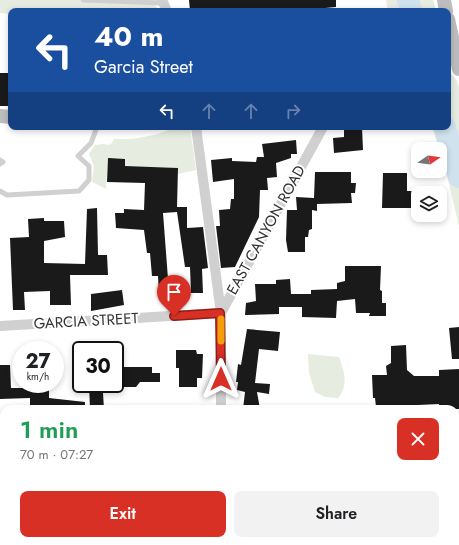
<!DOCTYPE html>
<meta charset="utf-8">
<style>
:root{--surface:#fff;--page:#f2f2f2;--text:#202124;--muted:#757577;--accent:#d93025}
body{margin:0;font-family:Jost,sans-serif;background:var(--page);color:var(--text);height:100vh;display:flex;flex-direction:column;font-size:15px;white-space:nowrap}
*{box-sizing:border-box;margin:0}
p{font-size:13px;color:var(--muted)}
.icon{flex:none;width:22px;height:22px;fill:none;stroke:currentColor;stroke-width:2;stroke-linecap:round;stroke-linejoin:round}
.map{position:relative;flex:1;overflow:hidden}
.drawer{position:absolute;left:0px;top:405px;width:459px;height:140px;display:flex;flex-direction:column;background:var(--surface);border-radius:12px 12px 0 0;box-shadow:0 2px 6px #0003}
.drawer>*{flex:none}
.hud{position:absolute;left:8px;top:8px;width:443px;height:122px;border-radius:8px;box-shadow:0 2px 6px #0003;background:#1a4fa0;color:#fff;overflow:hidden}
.needle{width:26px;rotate:77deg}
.buttons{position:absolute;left:411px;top:142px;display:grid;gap:8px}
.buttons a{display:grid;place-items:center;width:36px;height:36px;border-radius:8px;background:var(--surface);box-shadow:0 2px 6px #0003;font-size:20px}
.speed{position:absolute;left:12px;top:341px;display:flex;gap:8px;font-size:20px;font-weight:700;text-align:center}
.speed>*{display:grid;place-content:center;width:52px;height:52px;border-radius:50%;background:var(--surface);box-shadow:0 2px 6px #0003;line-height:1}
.speed small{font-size:10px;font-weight:400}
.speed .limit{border:2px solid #111;border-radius:6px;background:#fff;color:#111}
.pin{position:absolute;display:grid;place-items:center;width:34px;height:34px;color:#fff;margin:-41px -17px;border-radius:50% 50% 50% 0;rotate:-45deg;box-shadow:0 0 4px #0007}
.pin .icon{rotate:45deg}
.me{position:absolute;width:44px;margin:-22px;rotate:0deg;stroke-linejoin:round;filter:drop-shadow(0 0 3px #0008)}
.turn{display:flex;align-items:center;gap:14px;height:84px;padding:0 20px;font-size:18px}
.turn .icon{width:52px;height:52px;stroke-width:2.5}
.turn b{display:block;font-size:28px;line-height:34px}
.lanes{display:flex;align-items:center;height:38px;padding:0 20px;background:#0003;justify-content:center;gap:20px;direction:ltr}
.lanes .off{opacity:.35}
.round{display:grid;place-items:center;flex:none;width:42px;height:42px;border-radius:8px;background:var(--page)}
.summary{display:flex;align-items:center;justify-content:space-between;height:68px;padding:0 20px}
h1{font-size:24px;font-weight:600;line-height:30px;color:#1e9e55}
.primary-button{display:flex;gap:8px;margin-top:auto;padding:8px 20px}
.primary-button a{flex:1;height:46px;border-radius:8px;background:var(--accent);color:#fff;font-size:16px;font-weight:600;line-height:46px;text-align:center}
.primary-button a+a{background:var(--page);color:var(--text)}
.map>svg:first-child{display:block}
</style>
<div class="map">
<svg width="459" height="545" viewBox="0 0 459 545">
<rect width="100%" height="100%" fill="#fff"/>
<g fill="#e6ecdf">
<polygon points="0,0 153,0 158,11 11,11 11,14 0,13"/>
<polygon points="386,0 433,0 436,11 388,11"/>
<polygon points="448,70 457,81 459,87 459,226 444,163 432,127 448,127"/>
<path d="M176,127H190L196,170L178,174V168L125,166L108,158L106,189L92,182L94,166L89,154L95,145L103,144L109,145L112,143L114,139C136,140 156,136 176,127Z"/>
<path d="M308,354L339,357C344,371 349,385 338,398L325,397L315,392L309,373Z"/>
</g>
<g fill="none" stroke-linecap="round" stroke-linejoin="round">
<g stroke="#cfe2ee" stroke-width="22">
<polyline points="408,0 411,11"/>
<polyline points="445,127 459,177"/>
</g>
</g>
<g fill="#1a1a1a">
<polygon points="189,0 336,0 336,7 293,11 190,11"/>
<rect x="0" y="73" width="9" height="33"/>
<polygon points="344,127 362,127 363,150 334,153 333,138 344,137"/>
<polygon points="296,140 297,154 291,154 291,158 276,163 277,177 267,178 268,190 260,190 259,217 235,267 221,268 216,226 220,226 219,210 230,209 231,199 234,199 234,179 213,182 211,160 232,158 232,161 256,162 257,157 264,157 262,144"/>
<polygon points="108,158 125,159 125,166 178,168 177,207 187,207 187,228 203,227 208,268 202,269 203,293 191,293 190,267 185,267 177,212 163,213 169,292 159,293 158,276 152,276 150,253 147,253 144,230 116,228 115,213 124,213 124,209 144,210 145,183 107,182"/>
<polygon points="315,172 351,172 351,183 356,183 355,193 351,193 352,203 317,204 317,211 312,210 312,229 309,230 308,237 305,237 305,252 288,252 286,240 287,210 297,210 296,197 314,198"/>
<polygon points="383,173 407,173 407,191 414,191 413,208 382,208"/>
<polygon points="97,208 98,255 107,255 108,275 70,275 71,305 50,305 50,291 24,292 25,310 13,310 10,238 29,237 28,219 44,218 44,221 64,221 65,237 44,241 44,263 85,264 87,209"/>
<polygon points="345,266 381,266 380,290 382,291 382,303 386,303 386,316 369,316 370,313 356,313 355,299 337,301 336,318 302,317 302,307 279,307 279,314 245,315 246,303 256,301 255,284 276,284 276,280 290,279 291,294 311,294 311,290 337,289 337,283 345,281"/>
<polygon points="122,290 124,305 91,311 91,294"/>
<polygon points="459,327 459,359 452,359 449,328"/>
<polygon points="247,329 280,332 278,351 259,349 255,383 270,384 269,394 257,392 260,409 243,409 245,392 237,390 238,382 236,382 238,364 241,365"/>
<polygon points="406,345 407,370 414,376 439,376 439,370 459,369 459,409 439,409 439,404 376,407 375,398 373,398 372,375 387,375 386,366 391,363 391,346"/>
<polygon points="176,350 196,350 197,354 203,354 202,378 197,378 197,387 179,387 179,368 176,368"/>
<polygon points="0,365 10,365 11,388 33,388 33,384 49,384 49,398 85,402 85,409 30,409 30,398 0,399"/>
<polygon points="122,367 152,367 152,373 160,373 160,382 140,382 136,387 122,387"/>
<polygon points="89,384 107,384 107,393 103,393 104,409 90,409"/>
</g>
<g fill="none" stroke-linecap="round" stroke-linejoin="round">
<g stroke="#d0d0d0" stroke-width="5">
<polyline points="83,0 163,3"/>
<polyline points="0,160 3,162 0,164"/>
<polyline points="0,191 7,195 79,191 89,180 89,166 78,156 91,143 97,127"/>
</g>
<g stroke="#d0d0d0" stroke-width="10">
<polyline points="162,0 167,11"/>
<polyline points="196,127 221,313 221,409"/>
<polyline points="221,313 323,127"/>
<polyline points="0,326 221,313"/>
<polyline points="455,517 459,516"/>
<polyline points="0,544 72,541"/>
<polyline points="89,545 89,541"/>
<polyline points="201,545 202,541"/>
</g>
<g stroke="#bdbdbd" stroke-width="14">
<polyline points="444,0 446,11"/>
<polyline points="448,19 459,69"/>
<polyline points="0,116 11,117"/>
</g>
</g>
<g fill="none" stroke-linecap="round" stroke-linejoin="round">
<g stroke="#8d1f18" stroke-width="10">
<polyline id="route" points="174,316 220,313 221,379"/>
</g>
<use href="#route" stroke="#d93025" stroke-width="7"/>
<polyline stroke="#f59e0b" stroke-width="7" points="221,319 221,341"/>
</g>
<g text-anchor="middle" stroke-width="4" stroke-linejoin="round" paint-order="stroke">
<g font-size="15" fill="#333" stroke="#fff">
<text transform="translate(266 230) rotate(-61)" y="5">EAST CANYON ROAD</text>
<text transform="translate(86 321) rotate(-3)" y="5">GARCIA STREET</text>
</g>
</g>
</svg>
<div class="buttons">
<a><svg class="needle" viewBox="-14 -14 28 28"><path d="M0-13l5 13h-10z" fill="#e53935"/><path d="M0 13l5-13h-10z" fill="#757577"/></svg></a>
<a><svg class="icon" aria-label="layers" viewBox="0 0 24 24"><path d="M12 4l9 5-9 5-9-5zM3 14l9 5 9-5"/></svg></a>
</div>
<div class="speed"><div>27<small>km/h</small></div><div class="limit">30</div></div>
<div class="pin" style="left:174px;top:316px;background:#d93025"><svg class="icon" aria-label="arrive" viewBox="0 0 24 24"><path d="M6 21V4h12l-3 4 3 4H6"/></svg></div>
<svg class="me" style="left:221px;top:379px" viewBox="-20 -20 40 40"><path d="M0-17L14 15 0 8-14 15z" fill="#d93025" stroke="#fff" stroke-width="4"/></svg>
<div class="hud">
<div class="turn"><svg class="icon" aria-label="left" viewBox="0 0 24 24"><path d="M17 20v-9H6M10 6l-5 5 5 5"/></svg><div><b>40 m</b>Garcia Street</div></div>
<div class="lanes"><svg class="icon" aria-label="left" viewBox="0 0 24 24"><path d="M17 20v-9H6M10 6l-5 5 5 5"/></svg><svg class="icon off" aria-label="ahead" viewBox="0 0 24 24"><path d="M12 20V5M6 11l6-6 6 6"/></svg><svg class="icon off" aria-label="ahead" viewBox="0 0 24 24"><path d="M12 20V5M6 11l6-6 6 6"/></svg><svg class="icon off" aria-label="right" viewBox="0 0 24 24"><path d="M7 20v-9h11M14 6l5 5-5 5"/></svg></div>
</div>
<section class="drawer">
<div class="summary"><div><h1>1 min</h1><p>70 m · 07:27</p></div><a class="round" style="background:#d93025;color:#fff"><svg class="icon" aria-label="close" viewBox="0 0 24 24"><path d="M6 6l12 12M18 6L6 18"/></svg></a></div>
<div class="primary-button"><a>Exit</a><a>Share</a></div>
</section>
</div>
